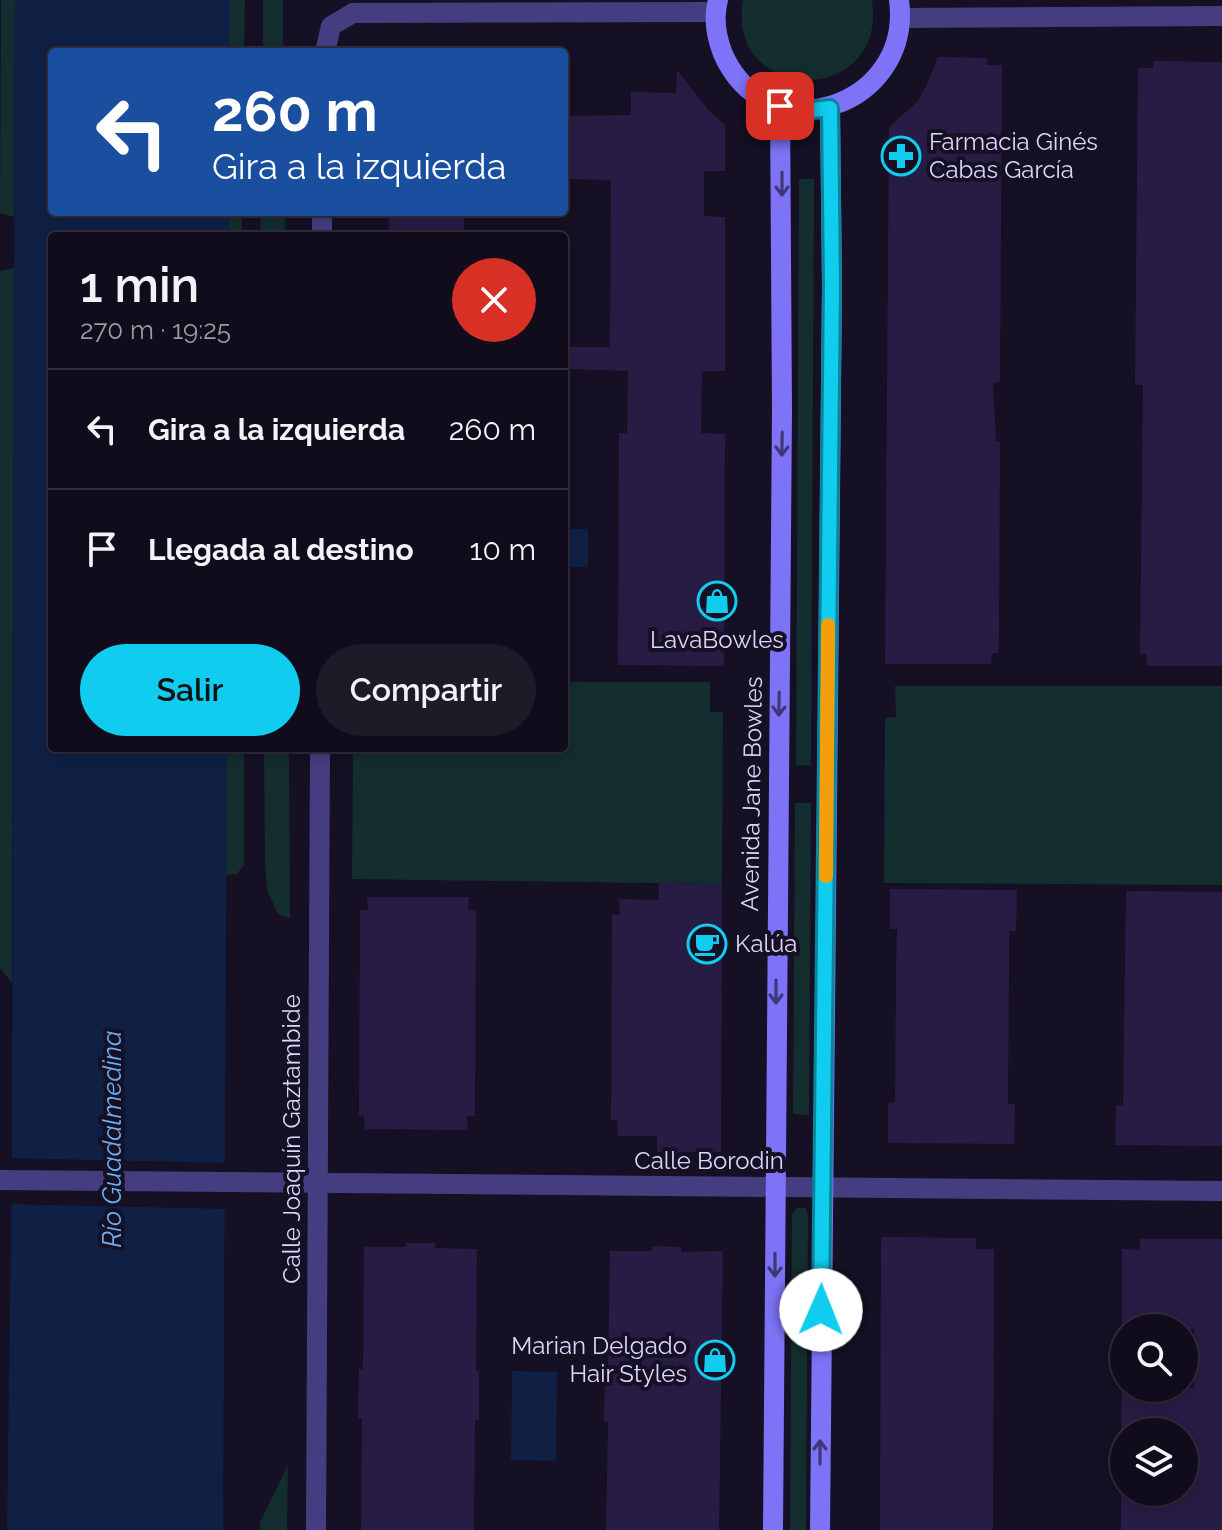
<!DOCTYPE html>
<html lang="es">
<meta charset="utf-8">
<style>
:root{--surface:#100c1b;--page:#1e1a28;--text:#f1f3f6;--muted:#9c9ba3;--line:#302c3a;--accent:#10ccee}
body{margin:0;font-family:Raleway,sans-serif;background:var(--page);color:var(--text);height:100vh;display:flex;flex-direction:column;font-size:30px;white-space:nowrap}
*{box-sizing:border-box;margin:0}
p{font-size:26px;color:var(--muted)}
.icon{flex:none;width:44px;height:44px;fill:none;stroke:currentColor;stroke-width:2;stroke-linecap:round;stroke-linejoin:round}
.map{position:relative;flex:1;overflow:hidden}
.sheet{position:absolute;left:48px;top:232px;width:520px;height:520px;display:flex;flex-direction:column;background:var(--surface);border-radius:8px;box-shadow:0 4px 12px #0003,0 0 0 2px var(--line)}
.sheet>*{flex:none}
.guide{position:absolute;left:48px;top:48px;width:520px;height:168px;border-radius:8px;box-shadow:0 4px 12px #0003,0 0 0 2px var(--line);background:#1a4fa0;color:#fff;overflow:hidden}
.buttons{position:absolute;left:1110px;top:1314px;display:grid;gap:16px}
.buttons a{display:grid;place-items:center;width:88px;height:88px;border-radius:50%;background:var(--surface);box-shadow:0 4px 12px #0003,0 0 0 2px var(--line);font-size:40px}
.pin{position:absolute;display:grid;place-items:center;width:68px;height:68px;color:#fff;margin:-34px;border-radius:16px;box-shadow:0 4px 12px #0006}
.me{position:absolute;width:88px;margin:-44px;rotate:1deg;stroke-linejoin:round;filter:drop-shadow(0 0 6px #0008)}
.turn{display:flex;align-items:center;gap:28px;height:168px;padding:0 32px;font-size:36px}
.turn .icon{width:104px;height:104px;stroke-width:2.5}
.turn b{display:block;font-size:56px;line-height:68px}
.round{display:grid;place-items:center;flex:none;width:84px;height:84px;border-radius:42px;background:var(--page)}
.head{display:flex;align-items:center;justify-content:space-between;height:136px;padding:0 32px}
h1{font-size:48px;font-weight:600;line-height:60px}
.action{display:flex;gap:16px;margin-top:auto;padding:16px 32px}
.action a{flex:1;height:92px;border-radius:48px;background:var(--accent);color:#111;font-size:32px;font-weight:600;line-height:92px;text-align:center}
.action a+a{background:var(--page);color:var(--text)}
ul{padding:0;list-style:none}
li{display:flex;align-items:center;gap:24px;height:120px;padding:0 32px;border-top:2px solid var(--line)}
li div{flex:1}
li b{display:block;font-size:30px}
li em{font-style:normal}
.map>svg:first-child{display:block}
</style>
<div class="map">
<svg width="1222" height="1530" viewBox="0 0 1222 1530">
<rect width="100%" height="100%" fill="#151024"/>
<g fill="#142d2e">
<polygon points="1,0 15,0 14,217 0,213"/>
<polygon points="230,0 245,0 244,52 230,52"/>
<rect x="263" y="0" width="20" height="52"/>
<path d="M743,0H872C888,108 725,105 743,0Z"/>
<polygon points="799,179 814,179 811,766 796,765"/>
<rect x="229" y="212" width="13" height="24"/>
<polygon points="261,212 285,212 285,236 260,236"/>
<polygon points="14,268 12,983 0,968 0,271"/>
<polygon points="564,682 710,682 710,712 723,712 722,884 352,879 353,748 564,748"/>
<polygon points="895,686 1222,686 1222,885 884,883 885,718 896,717"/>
<polygon points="227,748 244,748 244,865 237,874 226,875"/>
<polygon points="264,748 289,748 290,919 278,914 267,890 265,863"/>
<polygon points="795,803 811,803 809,1115 793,1114"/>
<polygon points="797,1208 805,1208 808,1215 806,1530 790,1530 792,1215"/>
<polygon points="288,1465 287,1530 260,1530 260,1522"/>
</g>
<g fill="#0f2044">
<polygon points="15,0 230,0 230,52 52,52 52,212 229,212 229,236 52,236 52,748 227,748 223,1530 7,1530 12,1158"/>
<rect x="564" y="529" width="24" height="38"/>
<polygon points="512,1371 557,1372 556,1461 511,1460"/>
</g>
<polygon fill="#151024" points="8,1158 229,1163 228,1209 6,1204"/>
<g fill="#271d44">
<polygon points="938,57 987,58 987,65 1002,65 1000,382 993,383 996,442 1000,442 999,637 998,653 992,653 991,664 885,664 889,127 917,102 926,87"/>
<polygon points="1153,61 1222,62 1222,666 1147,666 1146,654 1140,654 1143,385 1135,385 1138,68 1153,68"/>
<polygon points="677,70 709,111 725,125 725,171 704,171 704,216 725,217 725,371 702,371 701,433 725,434 724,666 618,665 619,433 627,433 628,371 564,369 564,347 610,347 611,180 564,179 564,116 631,115 631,92 676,93"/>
<rect x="389" y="212" width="75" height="24"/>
<polygon points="659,883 722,884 721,1152 657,1152 657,1136 618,1136 617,1120 611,1120 612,915 620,915 619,899 659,900"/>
<polygon points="890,889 1017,890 1016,931 1009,931 1009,974 1008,1104 1015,1104 1014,1144 888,1143 888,1103 895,1102 896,972 897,929 890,929"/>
<polygon points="1126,891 1222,892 1222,1146 1115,1145 1116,1105 1123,1105"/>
<polygon points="367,897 469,897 468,910 476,910 475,1116 467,1116 468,1130 365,1129 364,1115 359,1116 360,910 368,910"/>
<polygon points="881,1237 976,1238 976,1249 994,1249 993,1530 880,1530"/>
<polygon points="1140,1239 1222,1239 1222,1530 1121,1530 1121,1492 1184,1492 1184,1432 1121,1432 1122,1388 1194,1388 1194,1329 1122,1328 1122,1249 1140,1250"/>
<polygon points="406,1243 436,1243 435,1248 477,1249 476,1371 479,1371 479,1420 475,1420 474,1530 361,1530 362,1418 358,1418 359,1369 363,1369 364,1247 406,1247"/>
<polygon points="652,1246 681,1247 681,1252 723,1251 719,1530 606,1530 608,1422 604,1421 605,1372 608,1373 610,1251 651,1251"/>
</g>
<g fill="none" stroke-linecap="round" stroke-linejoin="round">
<g stroke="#443e80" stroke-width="20">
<polyline points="901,18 1222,16"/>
<polyline points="325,52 331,26 353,13 714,12"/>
<polyline points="322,236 322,212"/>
<polyline points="0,1180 1222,1191"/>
<polyline points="316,1530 320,748"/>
</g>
<g stroke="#7e73f6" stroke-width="20">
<path d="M718,0C713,18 716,36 723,54C768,155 913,107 899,0"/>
<polyline points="773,1530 782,410 780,106"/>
<polyline points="820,1530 832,286 830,108"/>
</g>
</g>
<defs><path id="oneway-shaft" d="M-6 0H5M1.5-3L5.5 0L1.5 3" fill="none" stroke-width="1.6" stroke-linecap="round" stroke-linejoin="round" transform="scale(2)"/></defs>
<g stroke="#3f3878">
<use href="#oneway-shaft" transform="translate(782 184) rotate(90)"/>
<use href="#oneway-shaft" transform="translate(782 444) rotate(91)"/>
<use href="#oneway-shaft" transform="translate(779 704) rotate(91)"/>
<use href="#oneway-shaft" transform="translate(776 992) rotate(90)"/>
<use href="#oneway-shaft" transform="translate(775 1265) rotate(90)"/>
<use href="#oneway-shaft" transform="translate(820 1452) rotate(-90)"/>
</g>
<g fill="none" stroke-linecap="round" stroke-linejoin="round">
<g stroke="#0a859b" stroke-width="20">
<polyline id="route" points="780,106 804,111 830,108 832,286 821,1310"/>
</g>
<use href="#route" stroke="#10ccee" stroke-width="14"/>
<polyline stroke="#f59e0b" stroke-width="14" points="826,876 828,625"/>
</g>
<defs>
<g id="pharmacy-ring" transform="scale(2)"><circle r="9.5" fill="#151024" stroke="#10ccee" stroke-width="1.5"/><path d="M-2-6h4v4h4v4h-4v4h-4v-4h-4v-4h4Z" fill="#10ccee"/></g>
<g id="shop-ring" transform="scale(2)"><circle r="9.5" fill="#151024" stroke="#10ccee" stroke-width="1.5"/><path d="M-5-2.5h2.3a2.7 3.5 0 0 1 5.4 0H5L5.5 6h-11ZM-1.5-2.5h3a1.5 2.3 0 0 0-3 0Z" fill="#10ccee"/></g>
<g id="cafe-ring" transform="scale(2)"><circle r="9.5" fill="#151024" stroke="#10ccee" stroke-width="1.5"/><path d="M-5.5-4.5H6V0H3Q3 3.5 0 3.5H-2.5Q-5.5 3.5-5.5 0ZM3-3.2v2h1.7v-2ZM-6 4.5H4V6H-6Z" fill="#10ccee"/></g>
</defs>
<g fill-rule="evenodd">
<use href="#pharmacy-ring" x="901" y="156"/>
<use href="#shop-ring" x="717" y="601"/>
<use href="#cafe-ring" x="707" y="944"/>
<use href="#shop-ring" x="715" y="1360"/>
</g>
<g text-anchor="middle" stroke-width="8" stroke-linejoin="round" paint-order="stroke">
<g font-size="24" fill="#dcd6fc" stroke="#151024" text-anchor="start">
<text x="929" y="150">Farmacia Ginés<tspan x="929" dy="28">Cabas García</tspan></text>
<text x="717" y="648" text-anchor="middle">LavaBowles</text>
<text x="735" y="952">Kalúa</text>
<text x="687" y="1354" text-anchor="end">Marian Delgado<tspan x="687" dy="28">Hair Styles</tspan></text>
</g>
<g font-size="24" fill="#dcd6fc" stroke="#151024">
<text transform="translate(752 794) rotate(-89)" y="8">Avenida Jane Bowles</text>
<text transform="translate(292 1139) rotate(-90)" y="8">Calle Joaquín Gaztambide</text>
<text x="709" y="1169">Calle Borodin</text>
</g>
<g font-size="26" font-style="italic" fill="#6baef5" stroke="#151024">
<text transform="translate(112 1139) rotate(-90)" y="9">Río Guadalmedina</text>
</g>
</g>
</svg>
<div class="buttons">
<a><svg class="icon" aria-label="search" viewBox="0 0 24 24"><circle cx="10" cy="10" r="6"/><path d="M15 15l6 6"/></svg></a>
<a><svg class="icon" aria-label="layers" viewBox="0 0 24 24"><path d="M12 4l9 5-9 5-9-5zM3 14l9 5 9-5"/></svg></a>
</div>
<div class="pin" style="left:780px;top:106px;background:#d93025"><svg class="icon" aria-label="arrive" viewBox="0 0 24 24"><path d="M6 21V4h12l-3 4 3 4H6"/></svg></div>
<svg class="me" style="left:821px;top:1310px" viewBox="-20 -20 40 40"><circle r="19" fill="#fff"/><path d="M0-13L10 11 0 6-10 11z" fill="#10ccee"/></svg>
<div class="guide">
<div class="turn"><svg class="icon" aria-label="left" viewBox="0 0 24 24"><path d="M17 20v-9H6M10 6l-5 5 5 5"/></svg><div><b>260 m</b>Gira a la izquierda</div></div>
</div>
<section class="sheet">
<div class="head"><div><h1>1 min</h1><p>270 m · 19:25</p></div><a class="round" style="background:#d93025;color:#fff"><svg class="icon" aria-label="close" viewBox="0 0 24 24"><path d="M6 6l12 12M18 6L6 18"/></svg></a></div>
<ul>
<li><svg class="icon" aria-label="left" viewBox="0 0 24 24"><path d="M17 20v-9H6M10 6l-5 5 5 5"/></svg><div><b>Gira a la izquierda</b></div><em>260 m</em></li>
<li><svg class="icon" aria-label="arrive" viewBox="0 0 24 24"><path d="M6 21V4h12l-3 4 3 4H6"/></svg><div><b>Llegada al destino</b></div><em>10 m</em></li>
</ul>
<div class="action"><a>Salir</a><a>Compartir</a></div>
</section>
</div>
